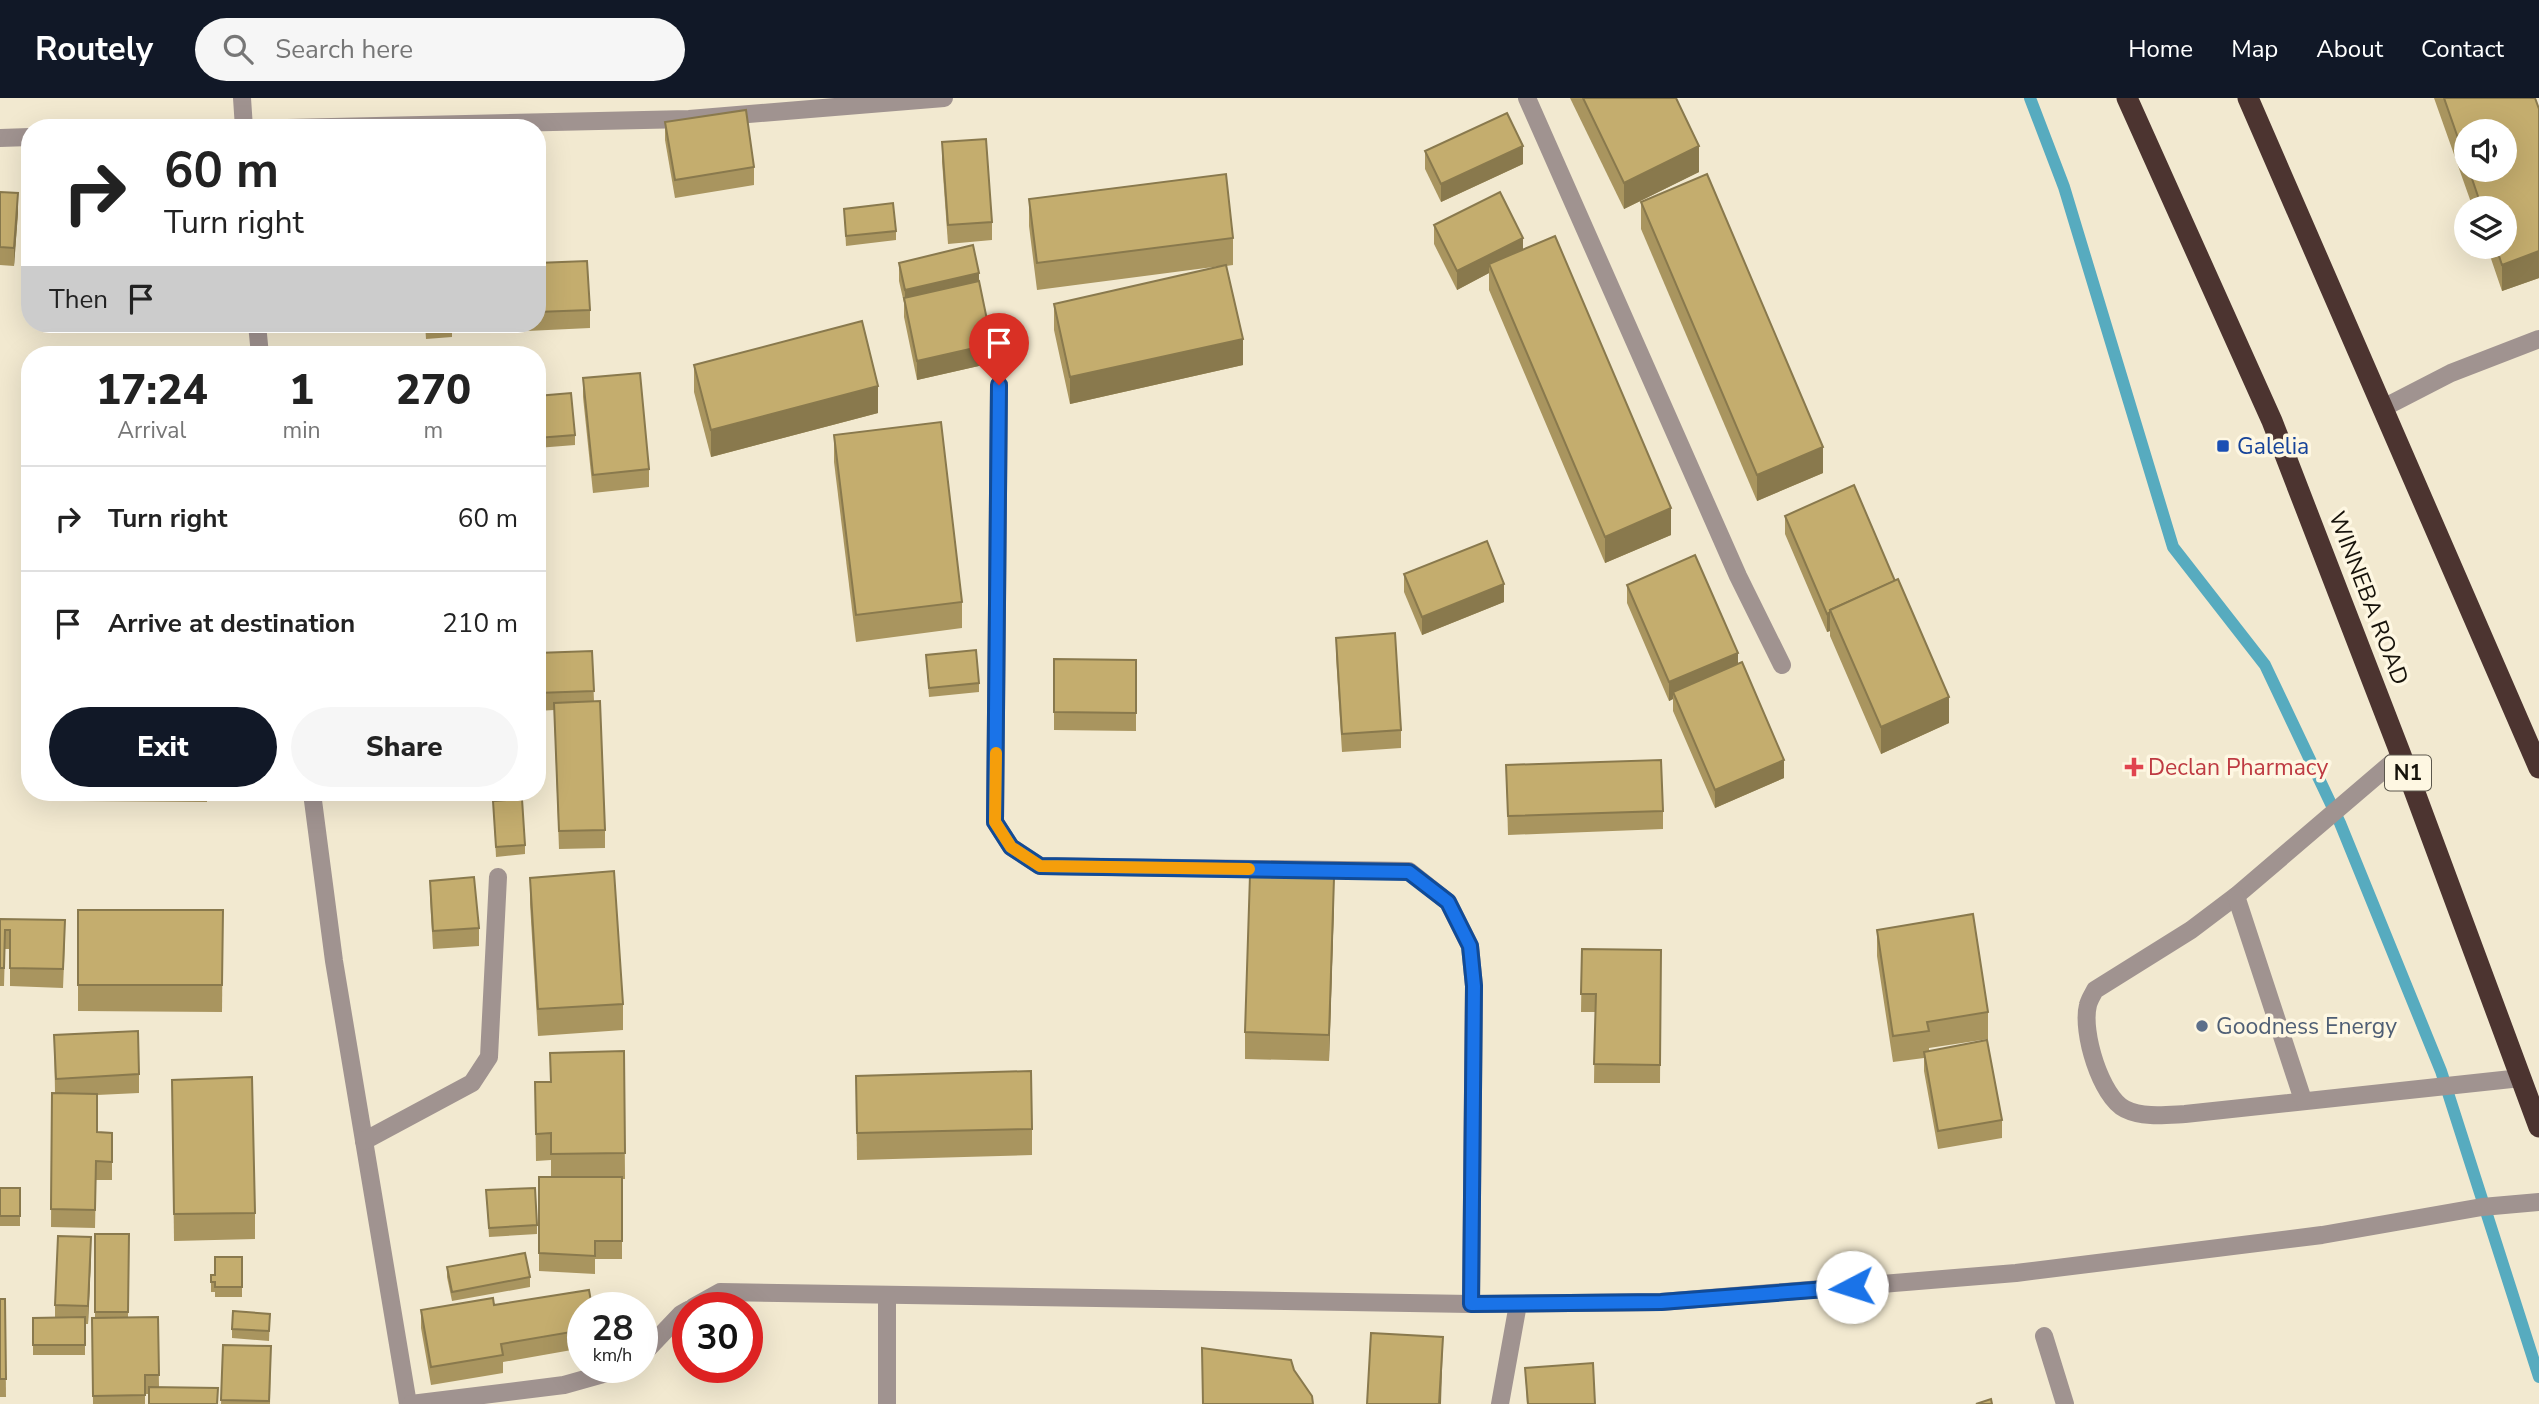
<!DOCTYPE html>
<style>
:root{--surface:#fff;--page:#f6f6f6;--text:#222;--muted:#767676;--line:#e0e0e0;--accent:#111827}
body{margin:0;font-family:"Nunito Sans",sans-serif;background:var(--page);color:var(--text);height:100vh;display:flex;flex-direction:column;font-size:26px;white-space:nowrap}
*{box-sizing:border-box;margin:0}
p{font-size:23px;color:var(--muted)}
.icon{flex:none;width:38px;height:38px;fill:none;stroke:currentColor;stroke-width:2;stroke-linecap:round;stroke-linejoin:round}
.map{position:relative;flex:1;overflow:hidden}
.details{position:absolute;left:21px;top:248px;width:525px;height:455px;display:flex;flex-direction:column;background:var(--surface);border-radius:28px;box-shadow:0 7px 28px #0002}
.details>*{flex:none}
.banner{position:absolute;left:21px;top:21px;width:525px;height:214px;border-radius:28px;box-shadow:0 7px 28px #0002;background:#fff;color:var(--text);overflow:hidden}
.fabs{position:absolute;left:2454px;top:21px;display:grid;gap:14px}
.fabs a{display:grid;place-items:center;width:63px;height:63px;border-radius:50%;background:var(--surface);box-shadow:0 7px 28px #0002;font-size:35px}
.speed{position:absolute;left:567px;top:1194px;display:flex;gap:14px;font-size:35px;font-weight:700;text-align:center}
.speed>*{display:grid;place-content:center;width:91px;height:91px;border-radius:50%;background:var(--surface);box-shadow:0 7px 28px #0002;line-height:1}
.speed small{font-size:18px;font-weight:400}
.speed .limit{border:10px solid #d22;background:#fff;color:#111}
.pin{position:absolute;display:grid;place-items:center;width:60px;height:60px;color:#fff;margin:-72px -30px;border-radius:50% 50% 50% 0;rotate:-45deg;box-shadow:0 0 7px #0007}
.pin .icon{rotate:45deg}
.me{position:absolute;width:77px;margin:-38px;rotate:265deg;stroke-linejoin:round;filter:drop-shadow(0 0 5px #0008)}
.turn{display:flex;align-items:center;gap:24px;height:147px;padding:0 28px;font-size:32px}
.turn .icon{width:91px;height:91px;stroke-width:2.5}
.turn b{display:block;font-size:49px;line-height:60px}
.then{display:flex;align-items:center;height:66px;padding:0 28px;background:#0003;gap:14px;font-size:26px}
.eta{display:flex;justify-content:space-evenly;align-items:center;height:119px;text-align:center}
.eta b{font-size:42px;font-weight:800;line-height:49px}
.button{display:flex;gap:14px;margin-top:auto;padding:14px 28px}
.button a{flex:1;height:80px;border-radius:42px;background:var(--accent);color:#fff;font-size:28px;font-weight:800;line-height:80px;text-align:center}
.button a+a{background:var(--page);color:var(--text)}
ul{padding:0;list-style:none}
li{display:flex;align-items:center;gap:21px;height:105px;padding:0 28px;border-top:2px solid var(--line)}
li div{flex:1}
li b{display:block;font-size:26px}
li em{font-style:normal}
header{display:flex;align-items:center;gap:42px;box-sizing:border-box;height:98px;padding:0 35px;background:var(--accent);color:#fff}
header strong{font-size:33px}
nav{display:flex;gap:38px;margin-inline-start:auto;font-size:24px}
.search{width:490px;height:63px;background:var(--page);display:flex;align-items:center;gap:18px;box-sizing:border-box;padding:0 24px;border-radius:38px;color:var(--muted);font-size:26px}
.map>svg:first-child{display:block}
</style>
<header>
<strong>Routely</strong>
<div class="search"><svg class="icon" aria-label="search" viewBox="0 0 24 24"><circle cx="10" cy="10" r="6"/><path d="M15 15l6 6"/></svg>Search here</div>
<nav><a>Home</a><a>Map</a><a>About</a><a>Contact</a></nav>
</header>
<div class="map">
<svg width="2539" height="1306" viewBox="0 0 2539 1306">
<rect width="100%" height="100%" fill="#f2e9d0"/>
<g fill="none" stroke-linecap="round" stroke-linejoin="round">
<polyline stroke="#57abbf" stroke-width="12" points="2030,0 2064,89 2173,449 2265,567 2340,725 2441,973 2539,1279"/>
<g stroke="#a09390" stroke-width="18">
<path d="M2401,657L2236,798L2191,832L2095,892C2093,896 2089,902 2088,907C2081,934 2101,999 2125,1011C2143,1020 2166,1017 2185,1016L2521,980"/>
<polyline points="2236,798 2303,1002"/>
</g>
<g stroke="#a09390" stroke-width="18">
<polyline points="242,0 244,30"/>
<polyline points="1527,0 1738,478 1782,567"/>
<polyline points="287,30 689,21 944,0"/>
<polyline points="0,40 30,39"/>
<polyline points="257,226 260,257"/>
<polyline points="999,287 995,724 1011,749 1040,768 1409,773 1448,804 1470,848 1474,888 1471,1206"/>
<polyline points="2383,310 2451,275 2539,241"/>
<polyline points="312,695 334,863 408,1306"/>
<polyline points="364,1043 472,985 489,959 498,779"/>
<polyline points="693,1209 720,1194 1471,1206 1661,1204 2016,1175 2322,1137 2482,1109 2539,1104"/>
<polyline points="2044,1238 2065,1306"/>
<polyline points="642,1257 681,1216 688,1212"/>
<polyline points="411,1306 564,1287 628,1269"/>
<polyline points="887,1306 887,1198"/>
<polyline points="1500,1306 1518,1206"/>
</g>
<g stroke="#4c3430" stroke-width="21">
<polyline points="2127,0 2272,323 2401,657 2539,1029"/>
<polyline points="2248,0 2539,670"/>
</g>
</g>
<g fill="#a9955f" fill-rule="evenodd">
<polygon points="1570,0 1676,0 1699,74 1624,111"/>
<path d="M2434,0H2535L2539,11V180L2502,193L2487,149H2504V110H2473ZM2466,33L2504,72H2466Z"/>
<polygon points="665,24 754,69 754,87 675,100 665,42"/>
<polygon points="942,44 992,124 992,142 948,146 942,63"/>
<polygon points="1425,53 1523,66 1441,104 1425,71"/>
<polygon points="0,94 18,114 14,168 0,167"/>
<polygon points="1029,101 1233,140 1233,167 1226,168 1243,267 1070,306 1054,232 1054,206 1221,168 1037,192 1029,128"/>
<polygon points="1641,104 1823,375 1757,403 1641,131"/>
<polygon points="844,111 896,133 896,142 846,148"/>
<polygon points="1434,127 1523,151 1671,437 1605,465 1489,192 1489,175 1457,192 1434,146"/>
<polygon points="537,165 590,212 590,230 527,233 526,226 537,226"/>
<polygon points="899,165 979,187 992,265 917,282 904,219 904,205 899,183"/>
<polygon points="425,226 452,226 452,239 426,241"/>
<polygon points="694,267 878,315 711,359 694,294"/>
<polygon points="583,280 649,371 649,389 593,395 583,299"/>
<polygon points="537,298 575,337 575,347 537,350"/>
<polygon points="834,337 962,504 962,530 856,544 834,364"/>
<polygon points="1785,418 1949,625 1881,656 1830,538 1830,533 1827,534 1785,436"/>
<polygon points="1404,476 1504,504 1422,537 1404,494"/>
<polygon points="1627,487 1738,566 1784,680 1715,710 1673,613 1673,601 1669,603 1627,505"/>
<polygon points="1336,540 1401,632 1401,650 1342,654 1336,558"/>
<polygon points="592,553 594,603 605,732 605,750 559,751 554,612 537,613 537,555"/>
<polygon points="926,557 979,585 979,594 929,599"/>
<polygon points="1054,561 1136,562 1136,633 1054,632"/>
<polygon points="1506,667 1663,713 1663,731 1508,737"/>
<polygon points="80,695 207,695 207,704 80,703"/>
<polygon points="493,703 525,747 525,756 496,759"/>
<polygon points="530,780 623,906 623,932 538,938 530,806"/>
<polygon points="430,783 479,830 479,848 433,851 430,801"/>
<polygon points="1334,806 1329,963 1245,961 1245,934"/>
<polygon points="78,812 223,812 222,914 78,913"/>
<polygon points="0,821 65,841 63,890 10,888 10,851 5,851 4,888 0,888"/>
<polygon points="1877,832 1988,914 1988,941 1929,950 1929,953 2002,1022 2002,1040 1938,1051 1924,973 1924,960 1893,964 1877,858"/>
<polygon points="1582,851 1661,852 1660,985 1594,985 1595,914 1581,914"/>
<polygon points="54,937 139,976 139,995 97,997 97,1034 112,1035 112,1082 96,1082 95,1130 51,1129 52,995 55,995"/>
<polygon points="624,953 625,1081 622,1081 622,1161 595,1161 595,1176 539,1173 539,1079 551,1079 551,1062 536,1063 535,984 550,984 550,955"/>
<polygon points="856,978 1032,1031 1032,1057 857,1062"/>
<polygon points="172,982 255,1115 255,1141 174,1143"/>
<rect x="0" y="1090" width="20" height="38"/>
<polygon points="486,1092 537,1127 537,1136 489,1139"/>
<polygon points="95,1136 129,1136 128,1220 158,1219 159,1289 149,1296 145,1296 145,1306 93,1306 92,1220 95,1220"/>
<polygon points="91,1158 88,1226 85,1226 85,1257 33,1257 33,1220 55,1219 55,1207"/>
<polygon points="242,1159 242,1199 215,1199 215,1194 211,1194 211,1177 215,1177"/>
<polygon points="447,1169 530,1179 530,1189 452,1203 447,1179"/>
<polygon points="0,1201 5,1201 6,1299 0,1299"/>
<polygon points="494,1207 583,1209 583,1250 503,1264 503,1275 431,1287 421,1230 421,1212"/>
<polygon points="270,1216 269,1243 232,1240 232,1231"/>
<polygon points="223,1247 271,1248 270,1306 221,1306"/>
<polygon points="1525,1270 1595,1306 1527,1306"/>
</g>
<g fill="#89794d">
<polygon points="1523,48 1523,66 1441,104 1441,86"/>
<polygon points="1699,48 1699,74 1624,111 1624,85"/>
<polygon points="18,95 18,114 14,168 14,150"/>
<polygon points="1523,140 1523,158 1489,166 1489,175 1457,192 1457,173"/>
<polygon points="2539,153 2539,180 2502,193 2502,167"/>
<polygon points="979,175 979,194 905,207 905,192"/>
<polygon points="1243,241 1243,267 1070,306 1070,279"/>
<polygon points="992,246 992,265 917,282 917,263"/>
<polygon points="878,288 878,315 711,359 711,332"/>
<polygon points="1823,349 1823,375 1757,403 1757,377"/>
<polygon points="1671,410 1671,437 1605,465 1605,439"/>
<polygon points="1504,486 1504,504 1422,537 1422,519"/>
<polygon points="1830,514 1830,533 1827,534 1827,516"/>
<polygon points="1738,555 1738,573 1673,594 1673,601 1669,603 1669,584"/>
<polygon points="1949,599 1949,625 1881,656 1881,629"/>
<polygon points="1784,662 1784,680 1715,710 1715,692"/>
<polygon points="1334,780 1334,806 1329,963 1329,937"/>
<polygon points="91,1139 91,1158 88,1226 88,1208"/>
<polygon points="1443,1239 1441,1306 1439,1306"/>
</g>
<g fill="#c4ad6e" stroke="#89794d" stroke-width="2">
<polygon points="1583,0 1676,0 1699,48 1624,85"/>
<polygon points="2444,0 2535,0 2539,11 2539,153 2502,167 2496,149 2504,149 2504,110 2482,110 2469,72 2504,72 2504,33 2466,33 2466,63"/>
<polygon points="746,12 754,69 675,82 665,24"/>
<polygon points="1507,15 1523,48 1441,86 1425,53"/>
<polygon points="986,41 992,124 948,127 942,44"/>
<polygon points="1226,76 1233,140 1037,165 1029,101"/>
<polygon points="1707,76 1823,349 1757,377 1641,104"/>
<polygon points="0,94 18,95 14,150 0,149"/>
<polygon points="1500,94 1523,140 1457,173 1434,127"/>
<polygon points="893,105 896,133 846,138 844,111"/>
<polygon points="1555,138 1671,410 1605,439 1489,166"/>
<polygon points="973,147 979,175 905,192 899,165"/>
<polygon points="587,163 590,212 537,214 537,165"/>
<polygon points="1226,167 1243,241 1070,279 1054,206"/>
<polygon points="979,183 992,246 917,263 904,200"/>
<polygon points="862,223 878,288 711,332 694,267"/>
<polygon points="426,226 452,226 452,230 426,232"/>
<polygon points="640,275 649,371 593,377 583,280"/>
<polygon points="571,295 575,337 537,340 537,298"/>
<polygon points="941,324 962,504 856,517 834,337"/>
<polygon points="1854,387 1895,483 1830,512 1830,514 1827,516 1785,418"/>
<polygon points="1487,443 1504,486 1422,519 1404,476"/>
<polygon points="1695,457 1738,555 1669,584 1627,487"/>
<polygon points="1898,481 1949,599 1881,629 1830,512"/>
<polygon points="1395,535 1401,632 1342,636 1336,540"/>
<polygon points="976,552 979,585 929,590 926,557"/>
<polygon points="592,553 594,593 537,595 537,555"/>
<polygon points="1054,561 1136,562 1136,615 1054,614"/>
<polygon points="1742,564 1784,662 1715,692 1673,594"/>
<polygon points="600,603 605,732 559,733 554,605"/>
<polygon points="1661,662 1663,713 1508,718 1506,667"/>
<polygon points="522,701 525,747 496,749 493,703"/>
<polygon points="614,773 623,906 538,911 530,780"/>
<polygon points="1250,777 1334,780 1329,937 1245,934"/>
<polygon points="474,779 479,830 433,833 430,783"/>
<polygon points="78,812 223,812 222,887 78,887"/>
<polygon points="1973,816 1988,914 1927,924 1929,933 1893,938 1877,832"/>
<polygon points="0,821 65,822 63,871 10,870 10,832 5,832 4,870 0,870"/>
<polygon points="1582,851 1661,852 1660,967 1594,966 1596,896 1581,896"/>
<polygon points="138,933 139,976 56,981 54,937"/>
<polygon points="1987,942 2002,1022 1938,1033 1924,954"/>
<polygon points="624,953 625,1055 551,1056 551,1035 536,1036 535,984 551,984 550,955"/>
<polygon points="1031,973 1032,1031 857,1035 856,978"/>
<polygon points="252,979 255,1115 174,1116 172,982"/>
<polygon points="52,995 97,996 97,1034 112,1035 112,1064 96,1063 95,1112 51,1111"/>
<polygon points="539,1079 622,1079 622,1143 595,1143 595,1158 539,1155"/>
<rect x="0" y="1090" width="20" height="28"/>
<polygon points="535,1090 537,1127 489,1130 486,1092"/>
<polygon points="95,1136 129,1136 128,1214 95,1214"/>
<polygon points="58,1138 91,1139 88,1208 55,1207"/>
<polygon points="525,1155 530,1179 452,1194 447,1169"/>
<polygon points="215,1159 242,1159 242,1189 215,1189 215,1184 211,1184 211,1177 215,1177"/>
<polygon points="589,1192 592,1209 583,1209 583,1232 501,1246 503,1257 431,1269 421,1212 493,1200 494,1207"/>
<polygon points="0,1201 5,1201 6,1281 0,1281"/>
<polygon points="233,1213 270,1216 269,1233 232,1231"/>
<polygon points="85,1219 85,1247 33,1247 33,1220"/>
<polygon points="158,1219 159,1277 145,1277 145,1297 93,1298 92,1220"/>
<polygon points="1371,1235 1443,1239 1439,1306 1367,1306"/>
<polygon points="223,1247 271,1248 269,1303 221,1302"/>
<polygon points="1202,1250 1291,1262 1294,1272 1312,1298 1313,1306 1203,1306"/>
<polygon points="1593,1265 1595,1306 1528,1306 1525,1270"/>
<polygon points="149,1289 218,1290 217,1306 149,1306"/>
<polygon points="1991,1301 1992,1306 1976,1306"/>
</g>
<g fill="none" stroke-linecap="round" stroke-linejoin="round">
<g stroke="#114b97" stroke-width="18">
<polyline id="route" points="999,287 995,724 1011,749 1040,768 1409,774 1448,804 1470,848 1474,888 1471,1206 1661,1204 1852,1189"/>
</g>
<use href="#route" stroke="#1a73e8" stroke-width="12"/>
<polyline stroke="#f59e0b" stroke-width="12" points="996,655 995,724 1011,749 1040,768 1249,771"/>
</g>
<rect fill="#1a4fb4" stroke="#fef7e2" stroke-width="2.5" x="2216" y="341" width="14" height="14" rx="3.5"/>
<path fill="#e0444e" stroke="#fef7e2" stroke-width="2.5" d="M2130.5 658.5h7v7h7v7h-7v7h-7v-7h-7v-7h7z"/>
<circle fill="#5c6f8a" stroke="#fef7e2" stroke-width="2.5" cx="2202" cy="928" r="7"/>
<g text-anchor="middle" stroke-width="7" stroke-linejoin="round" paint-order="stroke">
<rect fill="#fef7e2" stroke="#5c574c" stroke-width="2" x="2385" y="657.5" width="46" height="35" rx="5"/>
<g font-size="21" font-weight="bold" fill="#17130b">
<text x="2408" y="682">N1</text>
</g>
<g font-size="23" fill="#164399" stroke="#fef7e2" text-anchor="start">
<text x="2237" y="356">Galelia</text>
</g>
<g font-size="23" fill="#17130b" stroke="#fef7e2">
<text transform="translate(2369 500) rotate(69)" y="8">WINNEBA ROAD</text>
</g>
<g font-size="23" fill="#be3a42" stroke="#fef7e2" text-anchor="start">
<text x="2148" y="677">Declan Pharmacy</text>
</g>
<g font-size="23" fill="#4e5e75" stroke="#fef7e2" text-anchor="start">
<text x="2216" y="936">Goodness Energy</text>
</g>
</g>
</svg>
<div class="fabs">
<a><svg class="icon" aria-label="sound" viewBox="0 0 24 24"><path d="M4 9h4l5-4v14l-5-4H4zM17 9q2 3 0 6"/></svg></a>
<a><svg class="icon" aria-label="layers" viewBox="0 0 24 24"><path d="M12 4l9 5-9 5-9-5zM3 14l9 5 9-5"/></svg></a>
</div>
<div class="speed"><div>28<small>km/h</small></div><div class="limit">30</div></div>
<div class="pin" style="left:999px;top:287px;background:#d93025"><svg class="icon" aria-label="arrive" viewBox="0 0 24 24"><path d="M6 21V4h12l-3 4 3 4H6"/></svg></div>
<svg class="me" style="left:1852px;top:1189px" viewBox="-20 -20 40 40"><circle r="19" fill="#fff"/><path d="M0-13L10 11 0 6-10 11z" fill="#1a73e8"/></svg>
<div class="banner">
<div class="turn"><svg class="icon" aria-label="right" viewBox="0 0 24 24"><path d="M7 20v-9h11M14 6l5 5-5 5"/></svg><div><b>60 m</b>Turn right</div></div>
<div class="then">Then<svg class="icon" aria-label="arrive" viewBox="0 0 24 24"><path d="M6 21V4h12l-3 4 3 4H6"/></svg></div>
</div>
<section class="details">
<div class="eta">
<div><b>17:24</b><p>Arrival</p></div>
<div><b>1</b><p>min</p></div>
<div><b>270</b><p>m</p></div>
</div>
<ul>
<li><svg class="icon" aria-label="right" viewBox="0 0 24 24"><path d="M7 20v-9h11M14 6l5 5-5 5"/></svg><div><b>Turn right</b></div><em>60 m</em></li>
<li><svg class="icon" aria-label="arrive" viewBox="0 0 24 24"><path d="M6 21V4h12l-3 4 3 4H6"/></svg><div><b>Arrive at destination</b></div><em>210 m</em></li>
</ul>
<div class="button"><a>Exit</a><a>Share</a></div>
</section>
</div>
